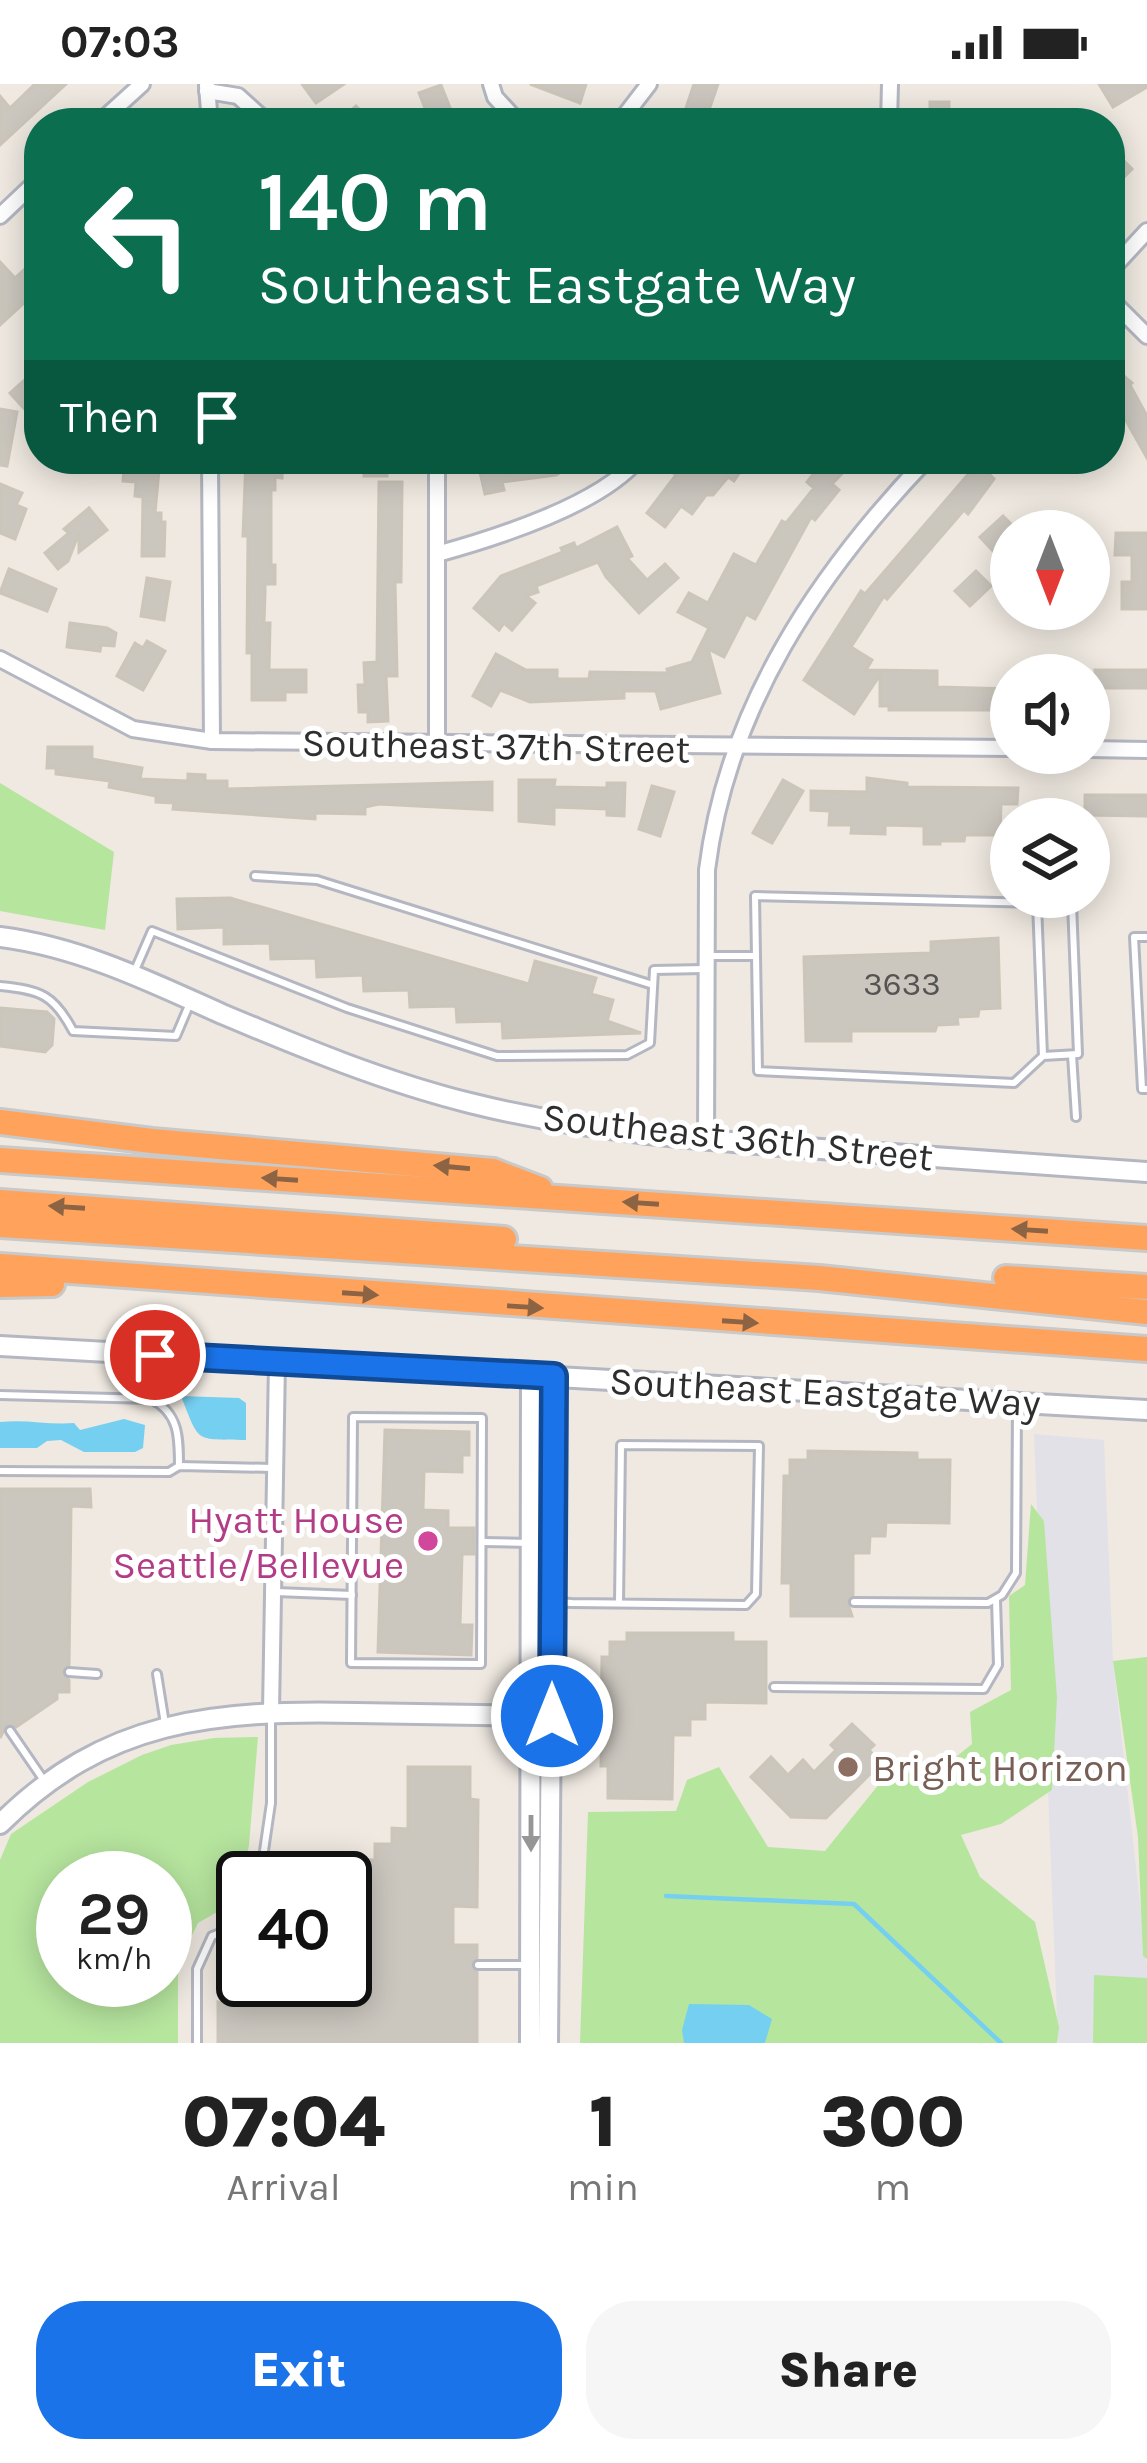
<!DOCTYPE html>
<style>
:root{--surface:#fff;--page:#f6f6f6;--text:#222;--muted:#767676;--accent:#1a73e8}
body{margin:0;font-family:Karla,sans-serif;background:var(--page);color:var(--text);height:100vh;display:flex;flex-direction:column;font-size:45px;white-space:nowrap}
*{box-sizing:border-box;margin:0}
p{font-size:39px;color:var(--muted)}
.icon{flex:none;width:66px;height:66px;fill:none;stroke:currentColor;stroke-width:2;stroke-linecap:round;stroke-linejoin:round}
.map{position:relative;height:1959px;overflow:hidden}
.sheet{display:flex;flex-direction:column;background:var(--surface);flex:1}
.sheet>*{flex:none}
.top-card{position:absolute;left:24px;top:24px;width:1101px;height:366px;border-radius:48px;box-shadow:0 6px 30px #0003;background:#0b6e4f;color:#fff;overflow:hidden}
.needle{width:78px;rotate:180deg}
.tools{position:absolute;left:990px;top:426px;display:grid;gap:24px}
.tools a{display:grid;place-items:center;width:120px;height:120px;border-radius:50%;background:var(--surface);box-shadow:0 6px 30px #0003;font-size:60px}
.speed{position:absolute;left:36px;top:1767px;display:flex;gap:24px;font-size:60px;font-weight:700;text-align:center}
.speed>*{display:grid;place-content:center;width:156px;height:156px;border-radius:50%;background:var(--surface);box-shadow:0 6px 30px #0003;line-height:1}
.speed small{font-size:30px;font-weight:400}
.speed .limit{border:6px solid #111;border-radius:18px;background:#fff;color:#111}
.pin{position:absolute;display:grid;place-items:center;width:102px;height:102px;color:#fff;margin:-51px;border:6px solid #fff;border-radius:50%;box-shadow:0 3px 12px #0007}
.me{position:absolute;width:132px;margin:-66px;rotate:0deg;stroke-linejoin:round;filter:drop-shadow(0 0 9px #0008)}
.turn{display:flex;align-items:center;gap:42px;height:252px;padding:0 36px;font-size:54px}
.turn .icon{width:156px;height:156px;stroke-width:2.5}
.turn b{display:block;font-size:84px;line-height:102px}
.then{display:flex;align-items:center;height:114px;padding:0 36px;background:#0003;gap:24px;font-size:45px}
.eta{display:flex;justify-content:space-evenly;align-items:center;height:204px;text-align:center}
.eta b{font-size:72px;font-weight:800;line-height:84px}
.button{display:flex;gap:24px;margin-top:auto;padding:24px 36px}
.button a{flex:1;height:138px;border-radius:48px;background:var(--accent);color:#fff;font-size:48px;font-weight:800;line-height:138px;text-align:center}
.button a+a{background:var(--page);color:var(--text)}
.status{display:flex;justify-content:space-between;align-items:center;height:84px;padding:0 60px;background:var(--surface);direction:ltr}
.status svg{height:33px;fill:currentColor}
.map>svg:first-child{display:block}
</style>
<div class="status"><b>07:03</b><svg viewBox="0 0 49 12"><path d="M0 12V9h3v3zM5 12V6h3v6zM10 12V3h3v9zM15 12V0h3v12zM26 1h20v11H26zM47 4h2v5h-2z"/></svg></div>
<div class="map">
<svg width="1147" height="1959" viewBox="0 0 1147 1959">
<rect width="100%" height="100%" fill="#efe9e1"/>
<polygon fill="#e3e1e8" points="1034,1350 1104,1356 1113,1577 1147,1882 1147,1959 1058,1959"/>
<g fill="#b6e59e" fill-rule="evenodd">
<polygon points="0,699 114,768 105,846 0,827"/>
<polygon points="1031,1420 1044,1437 1057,1614 1052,1706 1001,1740 961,1751 980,1793 1035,1838 1059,1943 1057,1959 580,1959 588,1728 676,1727 687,1696 719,1683 768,1763 825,1767 888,1689 936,1689 972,1660 970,1628 1011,1606 1009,1512 1025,1501"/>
<polygon points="1147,1573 1147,1875 1143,1872 1138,1753 1113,1577"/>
<path d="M258,1653L249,1761L238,1816L198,1839L174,1887L178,1888V1959H0V1776L11,1750L88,1698L142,1671L171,1661L214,1654ZM63,1794H165V1896H63Z"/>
<polygon points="1094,1891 1147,1894 1147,1959 1093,1959"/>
</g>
<g fill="#75cff0">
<path d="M181,1312L239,1314L246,1319V1356C194,1355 200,1360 181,1312Z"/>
<path d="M124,1335L145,1341L143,1364L135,1368H84L61,1356L47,1357L37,1364H0V1338C26,1335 48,1341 74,1339L80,1346Z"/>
<polygon points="689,1920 749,1921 772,1935 765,1959 684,1959 682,1946"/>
</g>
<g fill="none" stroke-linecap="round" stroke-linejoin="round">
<polyline stroke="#75cff0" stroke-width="4.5" points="666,1812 854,1820 1001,1959"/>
</g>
<g fill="#cbc7bf" stroke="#cbc5ba" stroke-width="3">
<polygon points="35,0 66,0 0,61 0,12 10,24"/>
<polygon points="302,0 344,0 316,19"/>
<polygon points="530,0 586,0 580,19"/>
<polygon points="694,0 718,0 709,26 705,24 693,39 681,39"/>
<polygon points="1099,0 1147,0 1147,3 1113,23"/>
<polygon points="441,1 456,39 431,39 419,9"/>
<rect x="930" y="18" width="19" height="21"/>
<polygon points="356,22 372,39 337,39"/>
<polygon points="1110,63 1132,85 1110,107"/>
<polygon points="39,172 39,205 0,241 0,178 15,194"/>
<polygon points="1110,280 1132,299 1130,301 1147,332 1147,374 1110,308"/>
<polygon points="39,283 39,321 29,330 10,309"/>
<polygon points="0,325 17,328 7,382 0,381"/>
<polygon points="125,375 160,375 155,429 161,429 161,438 165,438 164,472 142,472 143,413 135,412 136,398 123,397"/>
<polygon points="246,375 282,375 282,394 275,393 275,406 271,406 271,481 275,481 275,500 265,500 265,509 264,539 270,539 269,586 306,586 306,608 285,608 285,616 252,616 252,569 247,569 248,452 243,452"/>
<polygon points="365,375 387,375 387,392 364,392"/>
<polygon points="495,375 584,375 556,391 502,398 504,406 485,410 478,379"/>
<polygon points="681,375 727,375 742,385 734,397 728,393 713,411 706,411 692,430 681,422 665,443 647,429 676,391 672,388"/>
<polygon points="825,375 856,375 832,400 839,406 815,436 811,433 755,535 746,530 724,573 708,565 720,609 661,625 656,607 624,607 624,614 530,618 500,606 491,622 473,612 496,570 526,586 557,586 557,595 589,595 590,588 668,589 667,585 692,578 709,544 678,528 689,509 708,519 734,470 756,481 782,437 786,439 814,404 807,398"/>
<polygon points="978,379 994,395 968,430 964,426 887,515 884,512 851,563 872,576 866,586 937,587 937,603 1011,605 1011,626 889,626 889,622 880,622 880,591 854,630 804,596 861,507 865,510"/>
<polygon points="379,398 402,398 401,498 395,498 397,592 386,592 388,637 368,638 368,628 359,628 358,601 365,601 364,579 377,578"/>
<polygon points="0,400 22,409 16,421 26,425 15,455 0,449"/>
<polygon points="89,424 107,446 79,468 79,449 68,477 58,485 45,469 69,449 64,445"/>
<polygon points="1003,432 1018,447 1011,447 1011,468 1003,461 995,469 980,453"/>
<polygon points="617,443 632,472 627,474 647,496 665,480 678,494 639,529 606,493 598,478 536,502 538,508 526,512 535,519 512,546 504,539 499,546 474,524 501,492 563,468 561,464 574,459 576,464"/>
<polygon points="1116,449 1147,449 1147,525 1122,525 1122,498 1132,498 1132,471 1115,471"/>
<polygon points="9,485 56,505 47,527 0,509"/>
<polygon points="976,487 991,502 970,522 955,507"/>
<polygon points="147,494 170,498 164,536 141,532"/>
<polygon points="70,539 107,544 116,549 114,562 101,561 100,567 67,563"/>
<polygon points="147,557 165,567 143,606 117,592 135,559 143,564"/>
<rect x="1095" y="586" width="52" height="18"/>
<polygon points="48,663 92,663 92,675 142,684 140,695 188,697 188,690 205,691 205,697 227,697 227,705 492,698 492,726 379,720 365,723 365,730 315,729 315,735 173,725 174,719 156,718 156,712 109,703 110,697 56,690 56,684 47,684"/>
<polygon points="867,694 907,699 907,703 1018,704 1017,720 1001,720 1000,751 965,751 964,757 940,757 940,760 924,760 924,742 885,741 885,750 851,749 852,741 829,741 830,727 811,726 811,707 867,708"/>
<polygon points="519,696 555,696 554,703 607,704 607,699 625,699 624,732 607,731 607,725 554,723 554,740 519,737"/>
<polygon points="783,696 803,707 772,759 753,749"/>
<polygon points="652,702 674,708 660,752 639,745"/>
<polygon points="1085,711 1147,711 1147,732 1085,731"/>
<polygon points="230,814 529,900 535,877 596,894 591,910 613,916 607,937 641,949 503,954 502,937 457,938 456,922 410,923 409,906 364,907 363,891 317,893 316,874 271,875 270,859 224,860 224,843 178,845 177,815"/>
<polygon points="998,854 1000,924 979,925 978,932 957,933 958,940 937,941 935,947 851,947 851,957 806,957 804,873 931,869 931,858"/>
<polygon points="0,924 47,928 54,935 52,961 45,968 0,962"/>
<polygon points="385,1346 469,1348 469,1371 462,1371 462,1388 424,1387 423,1426 448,1427 448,1444 474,1444 474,1470 462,1470 460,1541 472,1541 471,1571 378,1568"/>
<polygon points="808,1367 917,1369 917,1376 950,1376 949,1439 886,1438 885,1452 870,1452 869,1469 853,1469 853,1511 847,1517 852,1532 791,1532 791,1499 782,1499 784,1392 790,1392 790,1376 808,1376"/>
<polygon points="0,1405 90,1405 91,1423 71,1422 69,1581 62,1589 69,1596 69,1608 57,1608 57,1615 16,1643 7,1640 0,1654"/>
<polygon points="627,1549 733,1549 733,1558 766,1558 766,1619 705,1618 705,1635 690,1635 690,1651 673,1651 672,1715 608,1714 608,1682 601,1682 602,1573 610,1573 610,1558 627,1558"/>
<polygon points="852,1640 874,1661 869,1666 881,1679 826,1734 791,1733 751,1693 771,1673 788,1691 803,1676 814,1688 836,1666 831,1661"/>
<polygon points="408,1683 470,1683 470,1715 478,1716 477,1823 453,1822 453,1861 477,1861 477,1874 471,1880 477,1888 477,1959 218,1959 218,1918 227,1919 227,1888 243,1888 243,1896 345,1896 345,1794 313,1794 313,1775 375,1776 375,1760 392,1760 392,1744 408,1745"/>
</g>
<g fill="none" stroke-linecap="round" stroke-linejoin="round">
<g stroke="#b4b7c1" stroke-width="12">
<g id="lane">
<polyline points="255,792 317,796 653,901"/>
<polyline points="1147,853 1134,853 1142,1005 1147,1005"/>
<polyline points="711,872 756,872 758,987 1014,999 1043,972 1078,970 1072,819 1037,819 1043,972"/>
<polyline points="756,872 755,812 1037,819"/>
<polyline points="135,886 152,847 347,924 497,972 627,971 650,959 654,886 704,885"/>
<path d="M0,902C41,906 54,911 73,947L176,952L190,919"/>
<polyline points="1072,971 1076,1033"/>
<path d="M0,1311L151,1315C179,1329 179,1353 179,1382"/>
<polygon points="353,1333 482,1334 481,1580 351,1579"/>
<polyline points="0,1387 169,1388 179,1382 272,1384"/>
<polyline points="483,1458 529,1459"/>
<polyline points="276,1508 352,1511"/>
<polyline points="554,1518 572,1519 746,1521 756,1510 759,1362 621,1361 619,1519"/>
<polyline points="854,1518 988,1519 1002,1511 1016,1489 1017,1321"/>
<polyline points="69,1588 97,1590"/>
<polyline points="157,1590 165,1640"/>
<polyline points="774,1603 984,1605 998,1581 996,1516"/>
<polyline points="10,1647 45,1698"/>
<polyline points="260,1794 271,1719 271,1630"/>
<polyline points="478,1881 527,1881"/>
<polyline points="197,1959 197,1885 212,1852 243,1840"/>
</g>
</g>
<g stroke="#b4b7c1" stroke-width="20">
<g id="street">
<polyline points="491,0 495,13 519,39"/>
<polyline points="207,2 210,39"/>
<polyline points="207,7 238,12 268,39"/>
<polyline points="99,39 142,0"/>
<polyline points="619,39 649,0"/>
<polyline points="889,39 890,0"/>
<polyline points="0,132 39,95"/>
<polyline points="1110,187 1147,147"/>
<polyline points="1110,215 1147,252"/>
<polyline points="210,375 212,657"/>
<polyline points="437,375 437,660"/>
<path d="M437,470C495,454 600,421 638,375"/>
<polyline points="0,575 133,645 212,657 1011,664"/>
<polyline points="1089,665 1147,666"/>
<path d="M706,1057L707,786C727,624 817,490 927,375"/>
<polyline points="271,1627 277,1278"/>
</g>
</g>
<g stroke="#b4b7c1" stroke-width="24">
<g id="secondary">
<path d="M0,853C79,863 151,898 222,930C303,964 385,998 470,1019C585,1048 703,1056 821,1065C929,1072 1038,1080 1147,1088"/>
<polyline points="0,1262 1147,1326"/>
<path d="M0,1740C105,1635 214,1626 356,1629C417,1630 478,1631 540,1632"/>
<polyline points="530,1959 531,1290"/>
<polyline points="548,1959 554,1292"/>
</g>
</g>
<g stroke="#c9c9c9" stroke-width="30">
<g id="highway">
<polyline points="0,1038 152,1057 493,1087 540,1105"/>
<polyline points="0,1076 1147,1154"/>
<polyline points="0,1118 504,1155"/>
<polyline points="0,1141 819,1194 1147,1228"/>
<polyline points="0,1182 1147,1265"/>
<polyline points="1006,1194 1147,1203"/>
<polyline points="0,1201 52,1200"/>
</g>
</g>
<use href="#lane" stroke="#fff" stroke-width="6"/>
<use href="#street" stroke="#fff" stroke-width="14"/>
<use href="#secondary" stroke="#fff" stroke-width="18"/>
<use href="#highway" stroke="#ffa35c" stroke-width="24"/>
</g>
<defs><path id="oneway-solid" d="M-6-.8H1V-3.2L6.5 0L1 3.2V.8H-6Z" transform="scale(3)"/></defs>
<g fill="#8c6343">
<use href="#oneway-solid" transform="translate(452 1083) rotate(-175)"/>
<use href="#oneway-solid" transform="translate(280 1095) rotate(-176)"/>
<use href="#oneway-solid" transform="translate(641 1119) rotate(-176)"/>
<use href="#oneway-solid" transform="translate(67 1123) rotate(-176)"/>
<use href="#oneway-solid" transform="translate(1030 1146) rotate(-176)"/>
<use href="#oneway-solid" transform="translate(360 1210) rotate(4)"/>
<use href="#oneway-solid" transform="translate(525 1223) rotate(4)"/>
<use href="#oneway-solid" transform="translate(740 1238) rotate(4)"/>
</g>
<use fill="#969696" href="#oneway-solid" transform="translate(531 1749) rotate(90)"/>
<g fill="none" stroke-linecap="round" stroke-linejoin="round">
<g stroke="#114b97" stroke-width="30">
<polyline id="route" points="155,1271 554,1292 552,1632"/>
</g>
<use href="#route" stroke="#1a73e8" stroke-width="21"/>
</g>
<circle fill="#d1479c" stroke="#fff" stroke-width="4.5" cx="428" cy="1457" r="12"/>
<circle fill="#8d6e63" stroke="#fff" stroke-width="4.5" cx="848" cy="1683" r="12"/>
<g text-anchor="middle" stroke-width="10" stroke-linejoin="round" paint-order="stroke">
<g font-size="33" fill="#555452">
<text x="902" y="911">3633</text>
</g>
<g font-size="39" fill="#2e2e2e" stroke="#fff">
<text transform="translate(496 661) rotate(1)" y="14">Southeast 37th Street</text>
<text transform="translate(738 1052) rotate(6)" y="14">Southeast 36th Street</text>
<text transform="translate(825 1307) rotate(3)" y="14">Southeast Eastgate Way</text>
</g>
<g font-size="39" fill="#b23c85" stroke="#fff" text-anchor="end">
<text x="404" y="1449">Hyatt House<tspan x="404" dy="45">Seattle/Bellevue</tspan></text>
</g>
<g font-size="39" fill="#785e54" stroke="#fff" text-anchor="start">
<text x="872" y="1697">Bright Horizon</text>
</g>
</g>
</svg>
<div class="tools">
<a><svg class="needle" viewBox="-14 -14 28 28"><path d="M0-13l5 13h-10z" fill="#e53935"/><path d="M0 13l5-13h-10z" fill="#767676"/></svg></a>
<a><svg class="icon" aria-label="sound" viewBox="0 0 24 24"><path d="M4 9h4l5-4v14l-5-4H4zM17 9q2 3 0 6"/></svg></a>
<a><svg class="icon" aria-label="layers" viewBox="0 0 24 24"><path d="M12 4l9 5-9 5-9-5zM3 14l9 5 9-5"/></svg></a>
</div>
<div class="speed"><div>29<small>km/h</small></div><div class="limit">40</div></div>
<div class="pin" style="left:155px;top:1271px;background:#d93025"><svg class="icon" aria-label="arrive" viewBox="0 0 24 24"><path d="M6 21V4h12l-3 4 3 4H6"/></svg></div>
<svg class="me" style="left:552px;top:1632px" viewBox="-20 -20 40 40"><circle r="17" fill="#1a73e8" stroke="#fff" stroke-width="3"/><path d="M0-11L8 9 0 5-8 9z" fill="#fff"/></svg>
<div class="top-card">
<div class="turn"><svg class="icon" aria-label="left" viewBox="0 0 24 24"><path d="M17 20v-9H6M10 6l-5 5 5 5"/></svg><div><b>140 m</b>Southeast Eastgate Way</div></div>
<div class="then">Then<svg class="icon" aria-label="arrive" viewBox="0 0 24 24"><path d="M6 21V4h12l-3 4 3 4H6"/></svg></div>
</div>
</div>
<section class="sheet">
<div class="eta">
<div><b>07:04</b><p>Arrival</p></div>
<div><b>1</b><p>min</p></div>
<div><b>300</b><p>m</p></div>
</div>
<div class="button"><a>Exit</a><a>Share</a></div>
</section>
